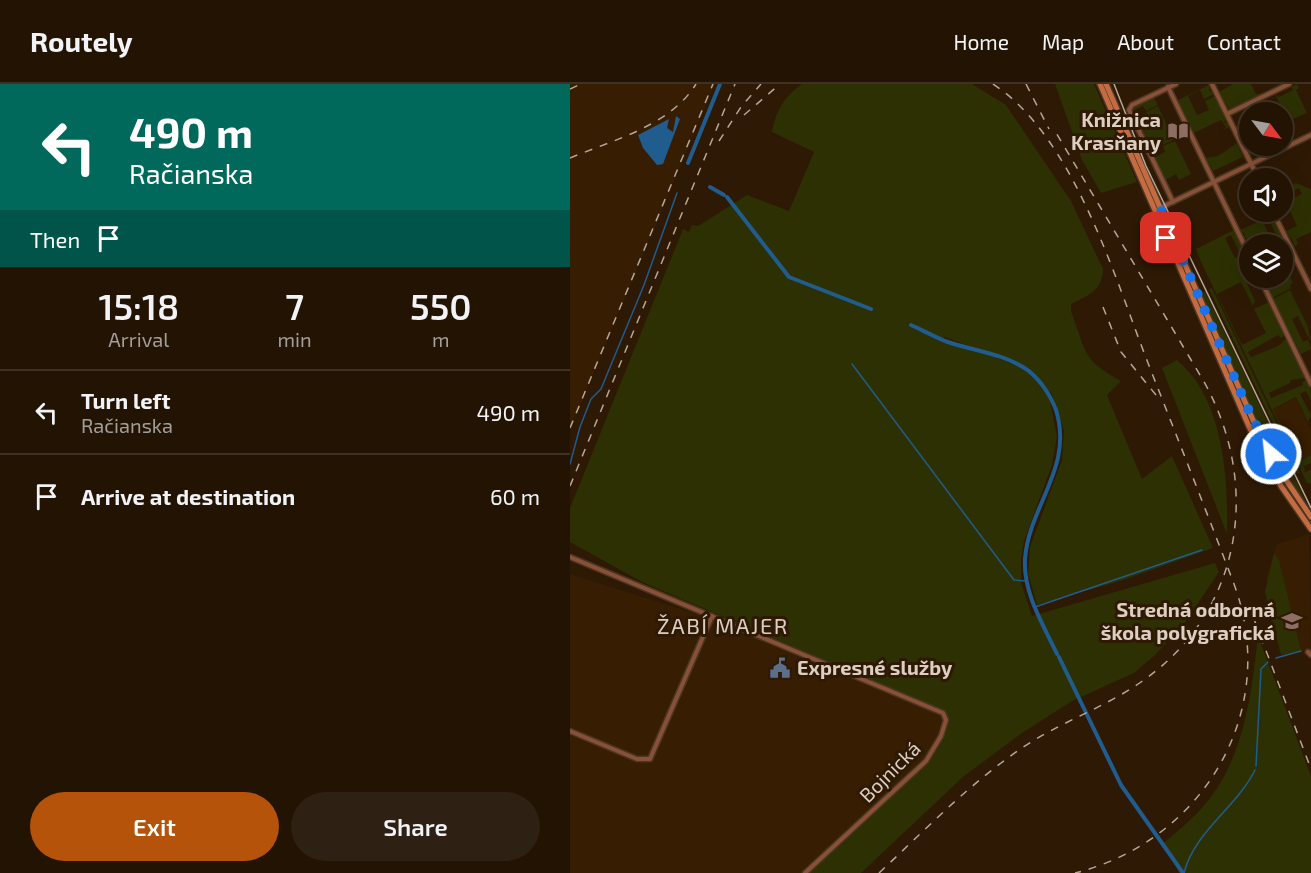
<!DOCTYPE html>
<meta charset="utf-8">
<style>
:root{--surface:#221303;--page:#2e2012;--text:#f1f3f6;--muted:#a29e9a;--line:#3f3225;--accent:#b45309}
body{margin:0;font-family:"Exo 2",sans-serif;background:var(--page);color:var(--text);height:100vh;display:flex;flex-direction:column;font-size:22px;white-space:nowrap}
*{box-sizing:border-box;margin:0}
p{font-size:20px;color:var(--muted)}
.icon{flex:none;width:33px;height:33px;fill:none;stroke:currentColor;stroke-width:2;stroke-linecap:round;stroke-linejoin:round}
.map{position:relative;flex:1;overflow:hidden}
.sheet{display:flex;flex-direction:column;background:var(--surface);width:570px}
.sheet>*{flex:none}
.guide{background:#00695c;color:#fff;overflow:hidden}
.needle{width:39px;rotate:122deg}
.controls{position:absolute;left:669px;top:18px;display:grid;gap:12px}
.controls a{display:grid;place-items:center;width:54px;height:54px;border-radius:50%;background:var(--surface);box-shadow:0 6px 24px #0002,0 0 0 2px var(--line);font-size:30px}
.pin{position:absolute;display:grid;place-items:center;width:51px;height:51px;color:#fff;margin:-26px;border-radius:12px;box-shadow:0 3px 9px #0006}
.me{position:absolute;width:66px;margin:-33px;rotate:332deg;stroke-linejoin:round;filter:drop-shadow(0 0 4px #0008)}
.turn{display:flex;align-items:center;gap:21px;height:126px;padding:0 30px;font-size:27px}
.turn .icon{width:78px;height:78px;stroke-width:2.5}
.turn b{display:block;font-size:42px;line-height:51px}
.then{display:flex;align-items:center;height:57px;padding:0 30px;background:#0003;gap:12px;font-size:22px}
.eta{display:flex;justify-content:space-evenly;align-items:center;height:102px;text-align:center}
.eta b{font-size:36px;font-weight:600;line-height:42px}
.primary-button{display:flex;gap:12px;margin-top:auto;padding:12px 30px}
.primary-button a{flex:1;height:69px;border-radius:36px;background:var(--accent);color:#fff;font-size:24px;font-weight:600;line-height:69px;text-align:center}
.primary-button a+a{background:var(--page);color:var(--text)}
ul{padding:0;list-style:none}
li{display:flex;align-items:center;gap:18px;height:84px;padding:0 30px;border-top:2px solid var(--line)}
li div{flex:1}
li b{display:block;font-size:22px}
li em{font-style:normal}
header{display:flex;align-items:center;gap:36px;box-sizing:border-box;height:84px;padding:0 30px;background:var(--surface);border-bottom:2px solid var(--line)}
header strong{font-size:28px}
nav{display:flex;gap:33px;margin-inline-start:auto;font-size:21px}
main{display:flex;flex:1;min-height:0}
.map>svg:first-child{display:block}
</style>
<header>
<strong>Routely</strong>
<nav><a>Home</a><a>Map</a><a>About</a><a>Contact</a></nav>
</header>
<main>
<section class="sheet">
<div class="guide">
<div class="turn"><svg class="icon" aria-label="left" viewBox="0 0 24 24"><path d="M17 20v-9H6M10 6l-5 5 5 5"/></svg><div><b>490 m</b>Račianska</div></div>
<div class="then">Then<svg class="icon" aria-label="arrive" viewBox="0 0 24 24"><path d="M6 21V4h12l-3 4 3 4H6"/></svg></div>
</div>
<div class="eta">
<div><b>15:18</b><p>Arrival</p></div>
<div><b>7</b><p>min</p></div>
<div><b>550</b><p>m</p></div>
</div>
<ul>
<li><svg class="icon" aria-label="left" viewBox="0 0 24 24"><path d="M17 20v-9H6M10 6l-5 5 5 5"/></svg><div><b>Turn left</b><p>Račianska</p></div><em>490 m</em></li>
<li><svg class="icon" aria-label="arrive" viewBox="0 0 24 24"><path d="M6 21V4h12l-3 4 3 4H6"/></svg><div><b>Arrive at destination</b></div><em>60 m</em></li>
</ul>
<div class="primary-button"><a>Exit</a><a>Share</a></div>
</section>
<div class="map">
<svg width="741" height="789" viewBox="0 0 741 789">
<rect width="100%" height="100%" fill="#2e1904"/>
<g fill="#371d01">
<polygon points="0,0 145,0 0,345"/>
<polygon points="726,314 741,346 741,370 728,377 703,325"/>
<polygon points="739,450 741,567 735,569 732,566 711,571 695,508 697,491 707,460"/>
<polygon points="0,490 155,539 370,625 376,638 372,653 362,671 235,789 0,789"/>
</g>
<g fill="#2c3002">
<path d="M232,0H402L436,21L501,117L533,185C533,206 518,212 501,220V227C516,267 512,276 551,297L537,311L572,395L602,372L643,464L553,496L467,521L458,490L460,463L492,376L494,347L482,310L453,281L374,253V256L453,283L478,306L487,353L482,381L454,457L451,476V498L462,532L645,479L649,488L612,543L584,572L564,589L502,617L452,649L393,693L291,789H235L362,671L372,653L376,638L370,625L72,498L0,458V424L113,145L119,148L122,141L128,142L177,111L219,127L244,68L202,48C206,26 214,13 232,0Z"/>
<polygon points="485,0 524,0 567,98 531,109 512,76"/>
<polygon points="663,0 681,0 686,10 691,10 659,25 649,8"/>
<polygon points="727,0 729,4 726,6 737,29 718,37 705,10 709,13 723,6 721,3"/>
<polygon points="639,1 639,6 644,10 634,15 630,6 618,12 627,31 639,26 635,17 645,12 656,35 654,39 657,38 659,43 653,46 656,43 651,36 624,49 608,16"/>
<polygon points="584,14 588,21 576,27 573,22 563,27 569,39 579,34 576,28 588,22 604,56 592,61 589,56 579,61 582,67 580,68 561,25"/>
<polygon points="605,57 621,90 609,96 606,90 596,96 596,102 580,69 582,68 585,73 595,68 593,62"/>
<polygon points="667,59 673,73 643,87 636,74 648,72"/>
<polygon points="726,99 741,105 741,148 726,155 728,160 723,163 724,159 716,147 727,142 720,127 713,131 711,137 706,128 712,128 713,119 732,110 729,104 713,112 713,107"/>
<polygon points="702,131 716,161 713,162 709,157 702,160 680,160 679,166 677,161 679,160 676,154 674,154 675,150 670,146 692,136 702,157 708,155 698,133"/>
<polygon points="592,133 683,340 737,431 735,433 706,389 680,341"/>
<polygon points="664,146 679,180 676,182 661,151 655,154 665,174 670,173 672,176 668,179 685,217 683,222 671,198 647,210 672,261 696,249 684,225 699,218 714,252 711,254 708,251 678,268 681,273 708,262 716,255 735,294 721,296 720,299 699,309 701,314 733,301 732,298 736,296 741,306 741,317 736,307 730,310 741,331 738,338 726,313 703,325 728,377 741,371 741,379 734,382 735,388 741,386 741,400 737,399 727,378 631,178 626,165"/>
<polygon points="713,178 723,199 720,201 721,204 702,214 693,194 712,194"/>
<polygon points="642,204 730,388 727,390 639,205"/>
<polygon points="720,206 738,243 741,242 738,244 741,259 728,232 722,235 733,258 738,256 741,265 731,270 703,215"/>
<path d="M635,207L741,428C694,361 662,287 632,211Z"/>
<path d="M607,276C654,315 658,394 657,450L592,284Z"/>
<polygon points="704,469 709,476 731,567 711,571 695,508"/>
<path d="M688,552L741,692V789H609L594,759C606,748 620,737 631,725C674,677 681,613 688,552Z"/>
</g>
<polygon fill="#215c8e" points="106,32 110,35 93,80 87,81 73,64 68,51 99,35 97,44 103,48"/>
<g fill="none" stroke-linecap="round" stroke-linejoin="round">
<g stroke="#215c8e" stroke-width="1.5">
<polyline points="282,280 444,496 456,497"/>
<polyline points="0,380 10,343 21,315 31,305 74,201 107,109"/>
<polyline points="465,523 632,466"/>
<polyline points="706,574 731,567"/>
<polyline points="686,682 691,585 698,578"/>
<path d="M614,789C624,748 667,723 685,686"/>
</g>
<g stroke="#215c8e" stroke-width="4">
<polyline points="118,79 150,0"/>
<polyline points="140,103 154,111"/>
<polyline points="157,113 219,193 301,225"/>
<path d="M341,241C352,246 363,252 375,257C400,266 430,269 453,283C468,292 480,310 486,326C504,384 459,421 455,475C453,509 473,540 487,570"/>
<polyline points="489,573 551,701 613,789"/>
</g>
<g stroke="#4a3622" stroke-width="7">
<g id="minor">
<polyline points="642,0 688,94"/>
<polyline points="598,3 680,173"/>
<polyline points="657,30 719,0"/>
<polyline points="603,118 559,26 562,21 606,0"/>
<polyline points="590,124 741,51"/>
<polyline points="703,128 741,205"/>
<polyline points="690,194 741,300"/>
<polyline points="0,473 373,629 376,636 371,652 356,677 235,789"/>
<polyline points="738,568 741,571"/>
<polyline points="0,647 67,675 80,675 142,532"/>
</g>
</g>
<g stroke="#4a3622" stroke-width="8">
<g id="secondary">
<polyline points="530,0 681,347 711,402 741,445"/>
<polyline points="536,0 683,336 714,393 741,433"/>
</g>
</g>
<use href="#minor" stroke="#885137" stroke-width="4"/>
<use href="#secondary" stroke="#c56b41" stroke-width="5"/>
<polyline stroke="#b7a799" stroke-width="1.5" points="544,0 576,82 741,424"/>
<g stroke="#b7a799" stroke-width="1.5" stroke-dasharray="8 8" stroke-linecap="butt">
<path d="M423,0C504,53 544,192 578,279C607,353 636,426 664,500C711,627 633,757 505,789"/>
<polyline points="456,0 479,45"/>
<polyline points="0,5 11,0"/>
<polyline points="174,31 210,0"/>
<polyline points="149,57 171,23 191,0"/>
<path d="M0,74C43,56 100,42 126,0"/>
<polyline points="533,223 551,268 586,311"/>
<polyline points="0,344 143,0"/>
<polyline points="0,402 165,0"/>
<polyline points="679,522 741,685"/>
<path d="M309,789C355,746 400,699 452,664C490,638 534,624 571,598C673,528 692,400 633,296L485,47"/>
</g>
</g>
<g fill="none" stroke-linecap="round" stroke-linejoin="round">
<polyline stroke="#1a73e8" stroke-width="10" stroke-dasharray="0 18" points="596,154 587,134 590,124 679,327 701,370"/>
</g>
<defs>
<g id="library-bare" transform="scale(1.62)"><path d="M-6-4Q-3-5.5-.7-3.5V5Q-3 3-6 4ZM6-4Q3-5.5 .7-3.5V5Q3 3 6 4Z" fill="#8d6e63" stroke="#2e1904" stroke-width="2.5" paint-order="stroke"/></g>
<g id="school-bare" transform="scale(1.62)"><path d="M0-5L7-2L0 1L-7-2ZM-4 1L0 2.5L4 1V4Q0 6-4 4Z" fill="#8d6e63" stroke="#2e1904" stroke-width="2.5" paint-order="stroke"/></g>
<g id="civic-bare" transform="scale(1.62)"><path d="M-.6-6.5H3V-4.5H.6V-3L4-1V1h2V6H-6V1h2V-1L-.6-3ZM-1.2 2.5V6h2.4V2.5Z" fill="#5c6f8a" stroke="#2e1904" stroke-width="2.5" paint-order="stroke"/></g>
</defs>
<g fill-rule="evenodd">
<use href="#library-bare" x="608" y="47"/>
<use href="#school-bare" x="722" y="537"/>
<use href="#civic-bare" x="210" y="584"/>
</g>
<g text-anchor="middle" stroke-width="6" stroke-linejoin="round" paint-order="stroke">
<g font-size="20" font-weight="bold" fill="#ddcec2" stroke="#2e1904" text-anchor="end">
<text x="591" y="43">Knižnica<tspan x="591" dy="23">Krasňany</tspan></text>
<text x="705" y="533">Stredná odborná<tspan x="705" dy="23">škola polygrafická</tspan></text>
<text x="227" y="591" text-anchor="start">Expresné služby</text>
</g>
<g font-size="20" fill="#ddcec2" stroke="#2e1904">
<text transform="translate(320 688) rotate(-45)" y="7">Bojnická</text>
</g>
<g font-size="22" letter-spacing="1.5" fill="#ddcec2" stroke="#2e1904">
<text x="153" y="550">ŽABÍ MAJER</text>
</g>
</g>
</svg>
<div class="controls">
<a><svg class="needle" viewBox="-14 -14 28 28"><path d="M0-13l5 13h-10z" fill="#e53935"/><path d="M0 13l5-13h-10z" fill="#a29e9a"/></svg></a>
<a><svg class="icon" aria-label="sound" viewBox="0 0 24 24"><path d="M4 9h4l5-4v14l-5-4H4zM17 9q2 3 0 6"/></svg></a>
<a><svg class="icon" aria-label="layers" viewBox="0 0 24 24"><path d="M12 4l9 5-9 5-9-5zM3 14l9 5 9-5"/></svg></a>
</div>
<div class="pin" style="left:596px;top:154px;background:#d93025"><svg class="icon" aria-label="arrive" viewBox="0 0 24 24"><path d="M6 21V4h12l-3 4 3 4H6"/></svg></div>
<svg class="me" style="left:701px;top:370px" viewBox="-20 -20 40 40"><circle r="17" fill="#1a73e8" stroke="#fff" stroke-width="3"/><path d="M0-11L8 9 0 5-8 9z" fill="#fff"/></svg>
</div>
</main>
